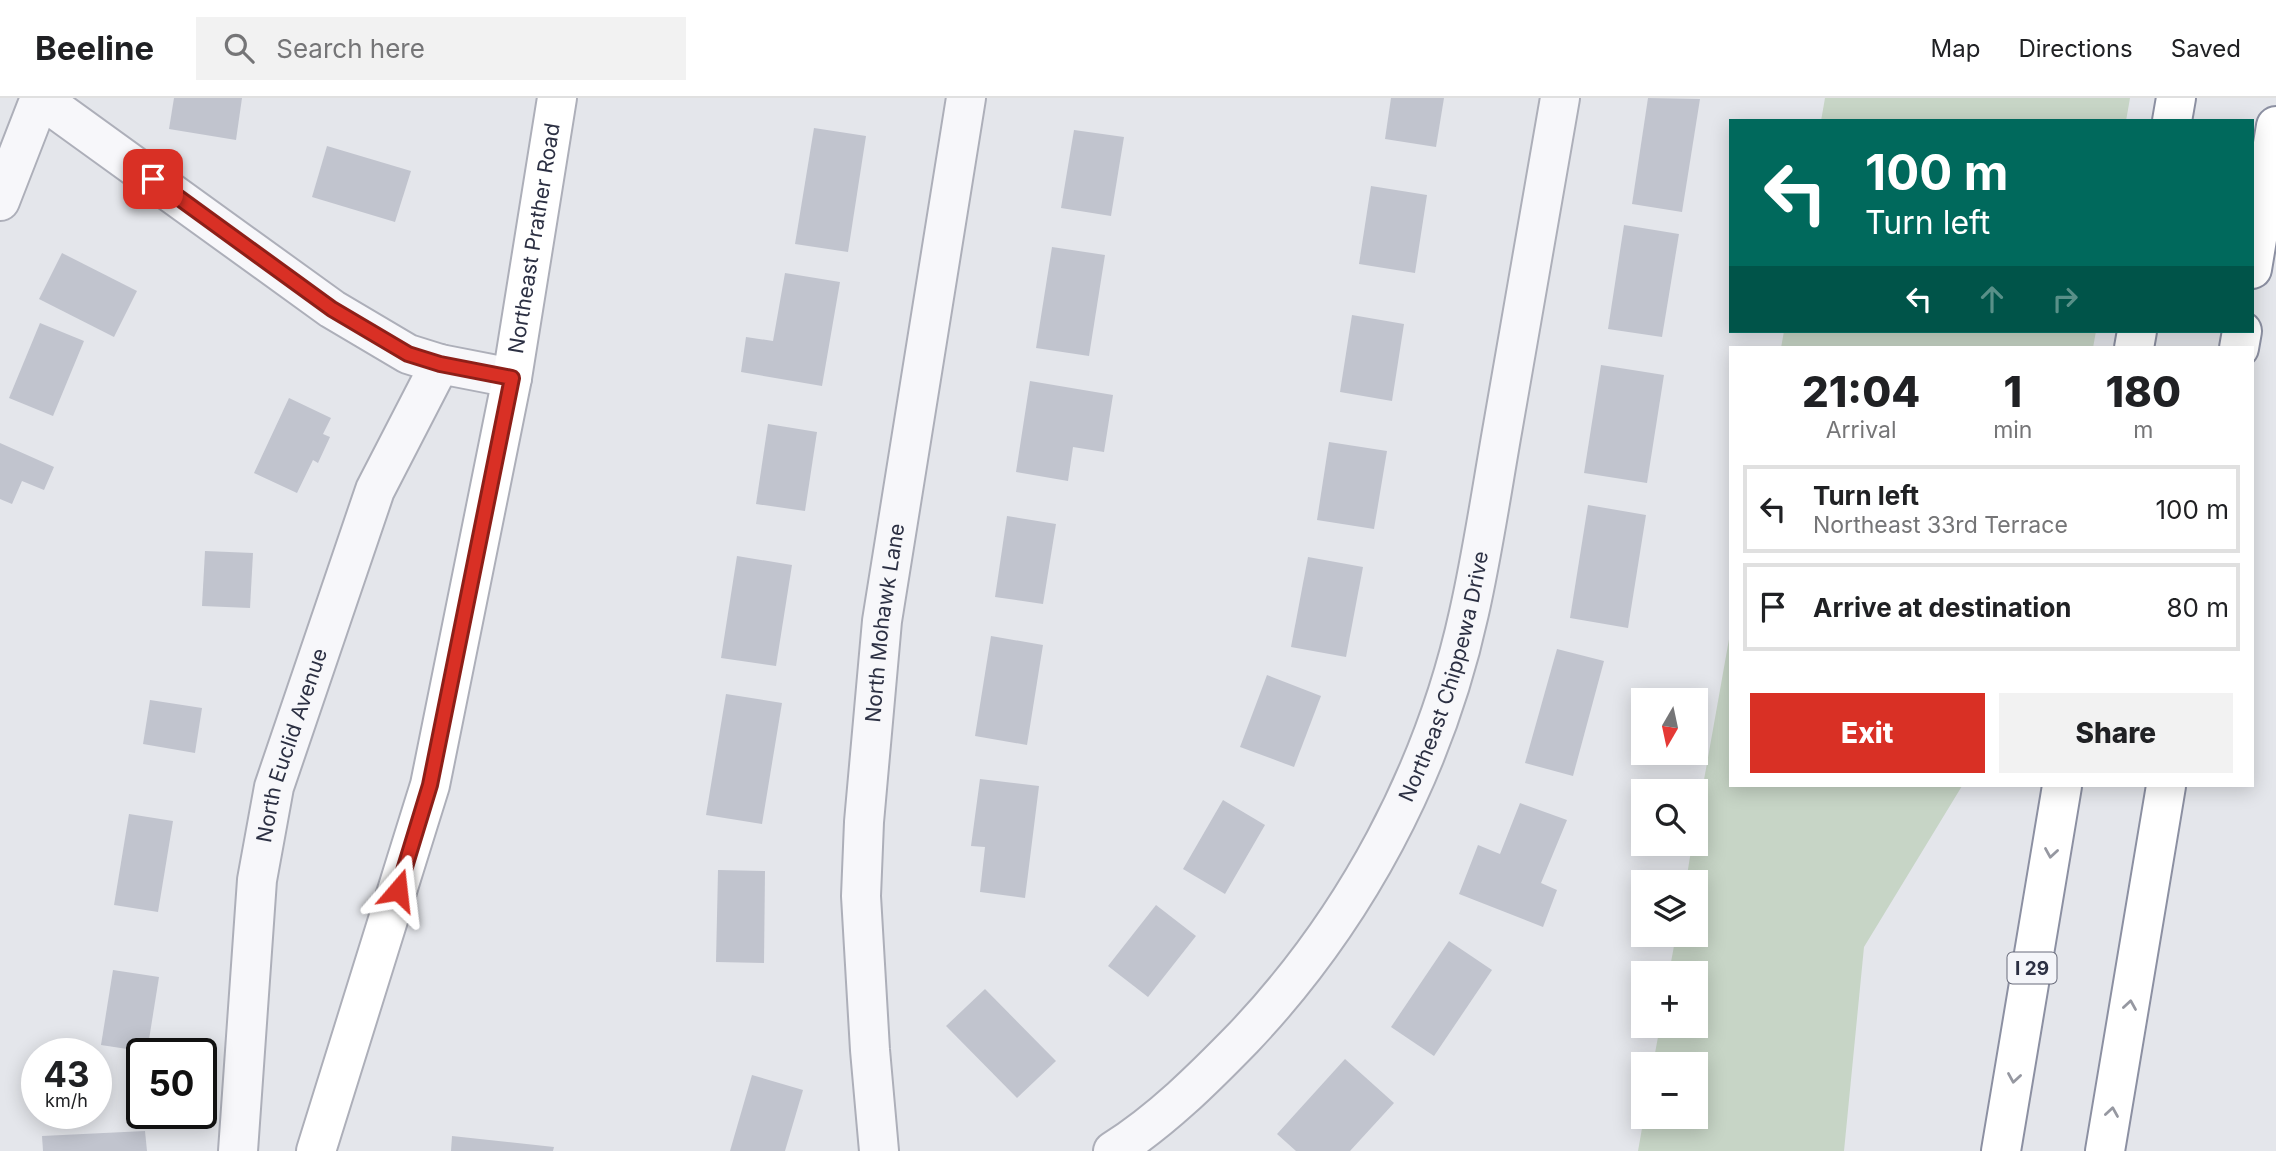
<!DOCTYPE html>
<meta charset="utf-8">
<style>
:root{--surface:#fff;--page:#f2f2f2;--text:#202124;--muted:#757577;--line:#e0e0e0;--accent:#d93025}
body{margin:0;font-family:Inter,sans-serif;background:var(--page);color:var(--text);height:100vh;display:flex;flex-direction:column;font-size:26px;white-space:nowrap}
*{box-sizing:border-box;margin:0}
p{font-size:23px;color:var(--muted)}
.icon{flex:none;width:38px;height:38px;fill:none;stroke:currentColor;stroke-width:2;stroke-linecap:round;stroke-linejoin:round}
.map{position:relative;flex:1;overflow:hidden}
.drawer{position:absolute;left:1729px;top:248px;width:525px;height:441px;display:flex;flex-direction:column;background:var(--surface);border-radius:0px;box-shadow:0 4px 18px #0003}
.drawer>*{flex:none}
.guide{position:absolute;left:1729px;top:21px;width:525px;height:214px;border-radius:0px;box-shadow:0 4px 18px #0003;background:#00695c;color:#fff;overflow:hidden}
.needle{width:46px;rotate:189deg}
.controls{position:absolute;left:1631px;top:590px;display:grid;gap:14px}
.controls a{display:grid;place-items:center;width:77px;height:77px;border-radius:0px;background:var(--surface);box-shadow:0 4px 18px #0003;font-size:35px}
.speed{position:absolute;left:21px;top:940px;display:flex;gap:14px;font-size:35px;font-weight:700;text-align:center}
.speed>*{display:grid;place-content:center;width:91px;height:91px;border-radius:50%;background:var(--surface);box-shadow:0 4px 18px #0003;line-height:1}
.speed small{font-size:18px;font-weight:400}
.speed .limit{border:4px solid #111;border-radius:10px;background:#fff;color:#111}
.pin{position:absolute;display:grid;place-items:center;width:60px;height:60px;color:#fff;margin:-30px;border-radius:14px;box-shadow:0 4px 10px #0006}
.me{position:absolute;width:77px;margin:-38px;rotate:17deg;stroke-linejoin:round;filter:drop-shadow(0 0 5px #0008)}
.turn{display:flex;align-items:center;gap:24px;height:147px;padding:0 21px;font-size:32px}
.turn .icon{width:91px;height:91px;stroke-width:2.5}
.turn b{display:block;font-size:49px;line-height:60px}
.lanes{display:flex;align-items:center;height:66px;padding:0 21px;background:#0003;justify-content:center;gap:35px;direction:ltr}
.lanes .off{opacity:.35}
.eta{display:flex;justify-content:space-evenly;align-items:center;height:119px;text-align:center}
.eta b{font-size:42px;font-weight:800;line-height:49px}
.button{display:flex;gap:14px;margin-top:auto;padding:14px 21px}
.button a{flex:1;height:80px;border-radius:0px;background:var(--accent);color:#fff;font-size:28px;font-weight:800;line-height:80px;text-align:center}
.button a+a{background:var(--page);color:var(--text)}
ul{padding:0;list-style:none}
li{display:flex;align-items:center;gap:21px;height:88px;margin:0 14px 10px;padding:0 7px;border:4px solid var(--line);border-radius:0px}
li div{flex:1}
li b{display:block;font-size:26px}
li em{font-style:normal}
header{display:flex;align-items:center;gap:42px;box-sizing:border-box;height:98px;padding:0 35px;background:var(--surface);border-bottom:2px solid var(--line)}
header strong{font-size:33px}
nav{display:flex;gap:38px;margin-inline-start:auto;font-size:24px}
.search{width:490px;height:63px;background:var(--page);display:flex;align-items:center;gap:18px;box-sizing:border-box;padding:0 24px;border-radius:0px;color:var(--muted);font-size:26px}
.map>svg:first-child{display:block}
</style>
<header>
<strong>Beeline</strong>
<div class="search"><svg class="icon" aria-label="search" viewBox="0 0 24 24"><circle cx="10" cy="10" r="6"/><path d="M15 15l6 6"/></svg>Search here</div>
<nav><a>Map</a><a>Directions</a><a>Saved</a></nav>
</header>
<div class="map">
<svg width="2276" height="1053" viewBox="0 0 2276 1053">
<rect width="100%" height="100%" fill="#e4e6eb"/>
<g fill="#c7d5c6">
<polygon points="1825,0 2130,0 2126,23 1821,23"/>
<polygon points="1784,233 2096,233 2093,250 1781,250"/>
<polygon points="1731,530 1731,688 1962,688 1864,849 1844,1053 1638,1053 1644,1019 1696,1018 1696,966 1653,966 1660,928 1696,928 1696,875 1669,875 1676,837 1696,836 1696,784 1686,784 1692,746 1696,746 1696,727"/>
</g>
<g fill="#c1c4ce">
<polygon points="174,0 242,0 236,42 169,31"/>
<polygon points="1391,0 1444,0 1436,49 1385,41"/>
<polygon points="1648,0 1700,1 1682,114 1632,106"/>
<polygon points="814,30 866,38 848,154 795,146"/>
<polygon points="1074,32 1124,39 1111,118 1061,110"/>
<polygon points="327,48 411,73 395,124 312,99"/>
<polygon points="1371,88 1427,97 1415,175 1359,166"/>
<polygon points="1624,127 1679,136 1662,239 1608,231"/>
<polygon points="1052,149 1105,157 1089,258 1036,250"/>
<polygon points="62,155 137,193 114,239 39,201"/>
<polygon points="785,175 840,184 822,288 741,274 746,239 773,243"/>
<polygon points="1352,217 1404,226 1392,303 1340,294"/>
<polygon points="40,225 84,243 53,318 9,300"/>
<polygon points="1601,267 1664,277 1647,385 1584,375"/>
<polygon points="1030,283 1113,297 1104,354 1073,349 1068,383 1016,374"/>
<polygon points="289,300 331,320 323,336 330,339 318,365 313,362 297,395 254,375"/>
<polygon points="768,326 817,334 805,413 756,406"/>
<polygon points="1329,344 1387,353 1374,431 1317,422"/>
<polygon points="0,345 54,369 44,392 22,383 12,406 0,401"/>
<polygon points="1588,407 1646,417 1628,530 1570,520"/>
<polygon points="1007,418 1056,426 1043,506 995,499"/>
<polygon points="205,453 253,455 250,510 202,508"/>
<polygon points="737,458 792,467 776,568 721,560"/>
<polygon points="1308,459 1363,469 1346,559 1291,549"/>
<polygon points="991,538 1043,547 1027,647 975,638"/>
<polygon points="1557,551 1604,563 1573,678 1525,665"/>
<polygon points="1267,577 1321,598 1294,669 1240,649"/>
<polygon points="726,596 782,605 762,726 706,717"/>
<polygon points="150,602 202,610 195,655 143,646"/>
<polygon points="980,681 1039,688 1025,800 980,794 985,749 971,748"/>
<polygon points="1223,702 1265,727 1225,796 1183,771"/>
<polygon points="1520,705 1567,722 1541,785 1557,792 1543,829 1459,796 1478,747 1500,756"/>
<polygon points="129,716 173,723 158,814 114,807"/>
<polygon points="718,772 765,773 764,865 716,864"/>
<polygon points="1156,807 1196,838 1148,899 1108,868"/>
<polygon points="1449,843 1492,872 1434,958 1391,929"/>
<polygon points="113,872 159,879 147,954 101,947"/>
<polygon points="985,891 1056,963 1017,1000 946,928"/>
<polygon points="1345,961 1394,1005 1350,1053 1296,1053 1277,1036"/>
<polygon points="752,977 803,992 785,1053 730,1053"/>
<polygon points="145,1033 147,1053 43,1053 42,1038"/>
<polygon points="452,1038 554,1049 553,1053 451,1053"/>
</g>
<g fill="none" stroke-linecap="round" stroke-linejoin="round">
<g stroke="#adafb9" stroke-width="42">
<g id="minor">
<polyline points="40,0 332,211 408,256 440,266 512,280"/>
<polyline points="0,103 40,0"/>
<path id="s1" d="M238,1053L257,782L274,689L375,392L440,266"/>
<path id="s2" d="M879,1053L870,952L861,798L864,724L882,523L966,0"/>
<path id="s3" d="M1113,1053C1161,1023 1204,980 1243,940C1355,822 1434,674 1469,515C1483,453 1492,390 1503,328C1522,219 1541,109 1560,0"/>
</g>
</g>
<g stroke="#adafb9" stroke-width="42">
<g id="secondary">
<path id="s4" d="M316,1053L430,687L512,280L557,0"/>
</g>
</g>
<g stroke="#8c90a2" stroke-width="42">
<g id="motorway">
<polyline points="2172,23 2176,0"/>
<polyline points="2252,171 2276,28"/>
<polyline points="2134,250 2137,233"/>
<polyline points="2239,250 2242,233"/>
<polyline points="2001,1053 2062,688"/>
<polyline points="2105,1053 2166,688"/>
</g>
</g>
<use href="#minor" stroke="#f7f7fa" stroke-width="38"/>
<use href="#secondary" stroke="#fff" stroke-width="38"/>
<use href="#motorway" stroke="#fff" stroke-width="38"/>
</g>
<defs><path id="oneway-chevron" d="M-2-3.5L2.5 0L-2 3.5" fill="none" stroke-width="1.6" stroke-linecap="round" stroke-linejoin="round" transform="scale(1.75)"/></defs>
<g stroke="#9698a1">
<use href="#oneway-chevron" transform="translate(2051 755) rotate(99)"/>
<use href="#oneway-chevron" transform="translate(2130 907) rotate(-81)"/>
<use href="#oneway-chevron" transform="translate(2014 980) rotate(99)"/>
<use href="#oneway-chevron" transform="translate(2112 1014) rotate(-81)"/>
</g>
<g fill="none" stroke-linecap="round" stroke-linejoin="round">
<g stroke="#8d1f18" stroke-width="18">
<polyline id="route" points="153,81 332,211 408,256 440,266 512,280 430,687 398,792"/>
</g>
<use href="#route" stroke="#d93025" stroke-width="12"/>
</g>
<g text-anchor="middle" stroke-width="6" stroke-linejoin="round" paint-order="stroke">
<rect fill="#f4f5f9" stroke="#686b7a" stroke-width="2" x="2007.5" y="854.5" width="49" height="31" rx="5"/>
<g font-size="19" font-weight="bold" fill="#2c3043">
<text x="2032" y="877">I 29</text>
</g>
<g font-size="21" fill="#2c3043" stroke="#f4f5f9">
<text dy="7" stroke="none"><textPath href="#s4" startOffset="940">Northeast Prather Road</textPath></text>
<text dy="7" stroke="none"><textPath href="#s2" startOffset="530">North Mohawk Lane</textPath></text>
<text dy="7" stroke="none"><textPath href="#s3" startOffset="592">Northeast Chippewa Drive</textPath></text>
<text dy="7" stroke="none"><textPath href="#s1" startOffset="411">North Euclid Avenue</textPath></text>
</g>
</g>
</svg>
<div class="controls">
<a><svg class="needle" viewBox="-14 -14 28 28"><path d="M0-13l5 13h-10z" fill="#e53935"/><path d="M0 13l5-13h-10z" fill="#757577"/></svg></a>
<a><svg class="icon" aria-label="search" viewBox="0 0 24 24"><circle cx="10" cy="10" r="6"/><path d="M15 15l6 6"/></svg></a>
<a><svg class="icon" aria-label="layers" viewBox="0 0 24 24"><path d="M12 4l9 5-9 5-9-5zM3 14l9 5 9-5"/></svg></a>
<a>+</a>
<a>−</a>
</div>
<div class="speed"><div>43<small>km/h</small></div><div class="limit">50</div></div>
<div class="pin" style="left:153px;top:81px;background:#d93025"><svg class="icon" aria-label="arrive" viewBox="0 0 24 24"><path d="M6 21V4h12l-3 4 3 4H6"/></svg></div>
<svg class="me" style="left:398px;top:792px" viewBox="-20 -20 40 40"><path d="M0-17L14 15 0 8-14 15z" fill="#d93025" stroke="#fff" stroke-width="4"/></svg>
<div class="guide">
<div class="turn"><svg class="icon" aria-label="left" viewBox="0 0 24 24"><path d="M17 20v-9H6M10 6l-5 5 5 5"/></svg><div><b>100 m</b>Turn left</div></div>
<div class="lanes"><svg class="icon" aria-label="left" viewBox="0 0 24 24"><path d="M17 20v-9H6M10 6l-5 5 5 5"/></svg><svg class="icon off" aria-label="ahead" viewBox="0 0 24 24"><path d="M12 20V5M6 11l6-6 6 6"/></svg><svg class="icon off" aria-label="right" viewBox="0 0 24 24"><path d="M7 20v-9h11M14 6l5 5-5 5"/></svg></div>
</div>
<section class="drawer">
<div class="eta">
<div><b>21:04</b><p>Arrival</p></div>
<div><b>1</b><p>min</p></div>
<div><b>180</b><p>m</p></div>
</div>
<ul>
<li><svg class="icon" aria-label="left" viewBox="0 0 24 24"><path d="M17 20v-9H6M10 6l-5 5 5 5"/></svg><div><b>Turn left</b><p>Northeast 33rd Terrace</p></div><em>100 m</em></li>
<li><svg class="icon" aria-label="arrive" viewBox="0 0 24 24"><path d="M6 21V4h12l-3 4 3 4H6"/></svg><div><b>Arrive at destination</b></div><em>80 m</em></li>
</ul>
<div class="button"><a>Exit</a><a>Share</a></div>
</section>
</div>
